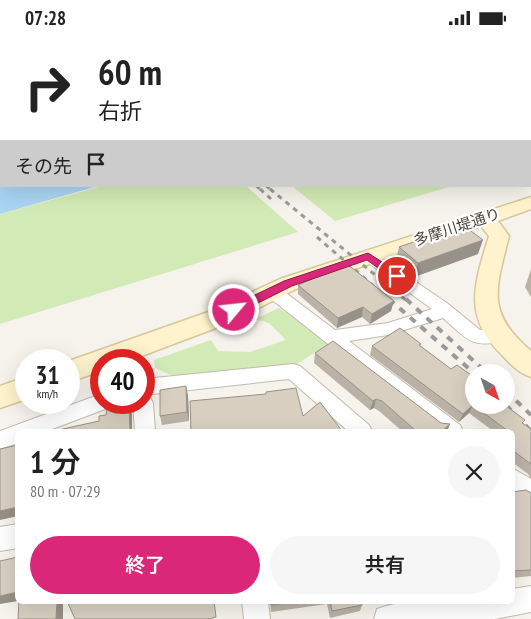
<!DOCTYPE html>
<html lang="ja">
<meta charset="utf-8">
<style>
:root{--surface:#fff;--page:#f6f6f6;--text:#222;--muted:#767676;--accent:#db2777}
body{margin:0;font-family:"PT Sans Narrow","Noto Sans JP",sans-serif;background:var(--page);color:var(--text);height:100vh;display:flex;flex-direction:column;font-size:19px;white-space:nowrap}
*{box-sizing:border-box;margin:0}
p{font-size:16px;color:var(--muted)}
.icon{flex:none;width:28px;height:28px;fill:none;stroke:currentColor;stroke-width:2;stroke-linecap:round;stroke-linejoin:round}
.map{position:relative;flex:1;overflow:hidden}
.sheet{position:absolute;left:15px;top:394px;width:500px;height:175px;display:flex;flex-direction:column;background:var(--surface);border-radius:8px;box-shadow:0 5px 20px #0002}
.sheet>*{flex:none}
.banner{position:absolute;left:0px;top:0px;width:531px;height:152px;box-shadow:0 5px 20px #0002;background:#fff;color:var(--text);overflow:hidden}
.needle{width:32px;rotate:140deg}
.fabs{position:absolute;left:465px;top:329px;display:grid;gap:10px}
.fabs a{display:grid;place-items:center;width:50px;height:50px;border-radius:50%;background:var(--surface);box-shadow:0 5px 20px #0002;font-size:25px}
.speed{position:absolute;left:15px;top:314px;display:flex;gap:10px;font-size:25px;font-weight:700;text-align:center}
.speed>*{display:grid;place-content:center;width:65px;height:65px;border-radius:50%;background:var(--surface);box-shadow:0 5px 20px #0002;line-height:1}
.speed small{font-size:12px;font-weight:400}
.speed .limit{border:8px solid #d22;background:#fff;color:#111}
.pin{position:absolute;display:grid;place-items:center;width:42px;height:42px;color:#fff;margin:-21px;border:2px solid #fff;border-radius:50%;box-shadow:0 1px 5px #0007}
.me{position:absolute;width:55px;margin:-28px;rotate:62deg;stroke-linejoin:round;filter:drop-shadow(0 0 4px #0008)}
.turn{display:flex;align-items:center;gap:18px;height:105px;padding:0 15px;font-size:22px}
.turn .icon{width:65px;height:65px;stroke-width:2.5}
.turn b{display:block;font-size:35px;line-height:42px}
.then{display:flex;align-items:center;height:48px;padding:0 15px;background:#0003;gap:10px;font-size:19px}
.round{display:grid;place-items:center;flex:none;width:52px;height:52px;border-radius:26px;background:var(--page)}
.overview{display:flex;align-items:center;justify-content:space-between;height:85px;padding:0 15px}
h1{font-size:30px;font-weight:600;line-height:38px}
.cta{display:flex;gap:10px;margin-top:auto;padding:10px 15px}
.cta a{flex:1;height:58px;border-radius:30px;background:var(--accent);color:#fff;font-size:20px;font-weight:600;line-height:58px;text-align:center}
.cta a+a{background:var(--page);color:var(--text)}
.status{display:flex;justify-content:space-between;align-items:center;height:35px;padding:0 25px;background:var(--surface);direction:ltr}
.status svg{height:14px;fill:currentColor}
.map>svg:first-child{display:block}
</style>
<div class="status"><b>07:28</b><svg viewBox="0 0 49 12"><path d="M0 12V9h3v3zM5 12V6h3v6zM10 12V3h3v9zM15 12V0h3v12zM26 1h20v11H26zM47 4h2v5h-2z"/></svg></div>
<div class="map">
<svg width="531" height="584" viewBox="0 0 531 584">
<rect width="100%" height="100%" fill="#f6f3ec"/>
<g fill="#d2eab5">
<polygon points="102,151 246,151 298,197 0,289 0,179"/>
<polygon points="292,151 452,151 335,186"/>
<polygon points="279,273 331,307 297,329 175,342 155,333 154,325 211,305 218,316 250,317 286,305 269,288 255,284"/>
</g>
<g fill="#a9d4f2">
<polygon points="237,0 531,0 531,40 530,1 228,1"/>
<polygon points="0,30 1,151 98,151 0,179"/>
</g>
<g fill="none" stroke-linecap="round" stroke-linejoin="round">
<g stroke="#c2bbae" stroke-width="2">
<g id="street">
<path d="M368,216L373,218L447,268L480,295L488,296L498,294L504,295L507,300L504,305C472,315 466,303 443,283L388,300L349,306L460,390L463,396H438L266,260L264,256L266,252L272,251L278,252L335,295L388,288L432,274L363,224L360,221L363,218Z"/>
<polygon points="293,329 300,331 369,390 372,396 348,396 289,344 144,360 144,344"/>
<polygon points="101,359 101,368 111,368 108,373 47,396 18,396 18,408 0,414 0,396"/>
<polygon points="144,360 150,362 153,368 155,396 135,396 133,368 144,368"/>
<polygon points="512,433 531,444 531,468 512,457"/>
<polygon points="18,489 18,513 0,516 0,492"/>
<path d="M531,551V577L495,584H374L377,574C412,560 474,566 512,566V554Z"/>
<polygon points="242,566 268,566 270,584 244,584"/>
</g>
</g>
<g stroke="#d6c79b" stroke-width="3">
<g id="secondary">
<polygon points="0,1 1,2 1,9 0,9"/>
<path d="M531,162V174L498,186L509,201C496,254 485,277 531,316V342C519,338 510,329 501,319C462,281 475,247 489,201L481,191L296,254L229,288L131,325H101V336L69,347V326L211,276L280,244Z"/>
<polygon points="26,342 26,364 0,373 0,351"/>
</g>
</g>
<use href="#street" fill="#fff" fill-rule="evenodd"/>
<use href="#secondary" fill="#fff3cd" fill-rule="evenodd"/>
<polyline stroke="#9a9a9a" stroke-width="2" stroke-dasharray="3 3" stroke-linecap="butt" points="80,0 82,1"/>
<g stroke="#9a9a9a" stroke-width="2.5" stroke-dasharray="4.5 4.5" stroke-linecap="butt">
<polyline points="256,151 261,155"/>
<polyline points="266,151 271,155"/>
</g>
<g stroke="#9a9a9a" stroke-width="3" stroke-dasharray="5 5" stroke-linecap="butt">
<polyline points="260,154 271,164"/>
<polyline points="270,154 407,266"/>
<polyline points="317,202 391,266"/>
</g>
<g stroke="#9a9a9a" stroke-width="4" stroke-dasharray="7 7" stroke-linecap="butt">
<polyline points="389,264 474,338"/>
<polyline points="406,264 487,338"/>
<polyline points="506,356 531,380"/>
<polyline points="506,370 531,396"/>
</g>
</g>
<g fill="#bab2a6">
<polygon points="399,212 478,219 414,242 396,225"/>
<polygon points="531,234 531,262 525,252"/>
<polygon points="298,250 391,276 370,289 362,282 337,293 298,259"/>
<polygon points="372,311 420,311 451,334 474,343 472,346 525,385 523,388 531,394 531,444 528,439 512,427 512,396 493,396 469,378 459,387 370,320"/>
<polygon points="315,318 441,388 450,389 447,396 402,396 379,376 374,373 370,375 314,328"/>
<polygon points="186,351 188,361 189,386 162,390 160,381"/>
<polygon points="512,457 531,458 531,541 512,543"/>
<polygon points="270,566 361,566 362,570 360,576 330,583 327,569 271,577"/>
</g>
<g fill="#979187">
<polygon points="483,205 478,219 414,242 418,228"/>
<polygon points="394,266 391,276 370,289 372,279"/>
<polygon points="363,272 362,282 337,293 338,283"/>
<polygon points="186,351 188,361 189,386 187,377"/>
<polygon points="376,364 374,373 370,375 373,366"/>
<polygon points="129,370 132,379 132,396 130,396"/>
<polygon points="473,370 469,378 459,387 463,379"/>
<polygon points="450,389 447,396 442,396"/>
<polygon points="18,472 18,481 0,485 0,476"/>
<polygon points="18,557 18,566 0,569 0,561"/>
<polygon points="57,566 63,566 63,584 56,584"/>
</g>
<g fill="#d8cfc1" stroke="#979187">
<polygon points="463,190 483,205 418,228 399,212"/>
<polygon points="347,229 394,266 372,279 363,272 338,283 298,250"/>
<polygon points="400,293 421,309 419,310 451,334 457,330 474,342 471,345 474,347 474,370 505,370 525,385 522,388 531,394 531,429 512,415 512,404 515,401 512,400 512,396 508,396 473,370 463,379 372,311"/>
<polygon points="333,306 441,388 450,389 442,396 443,396 414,396 415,395 382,366 376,364 373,366 315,318"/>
<polygon points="186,351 187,377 160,381 160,355"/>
<polygon points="296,353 303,381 320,367 342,396 191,396 190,366 266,359 266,357"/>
<polygon points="129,370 130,396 54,396 99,386 99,381 106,380 107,373"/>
<polygon points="18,410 18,472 0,476 0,414"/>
<polygon points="526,455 531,458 531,535 512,536 512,457"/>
<polygon points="18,522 18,557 0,561 0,526"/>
<polygon points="19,566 57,566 56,584 18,584"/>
<polygon points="67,566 214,566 216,582 209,584 75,584"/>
<polygon points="271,566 303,566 271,570"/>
<polygon points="330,566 361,566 362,570 332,576"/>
</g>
<polygon fill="#db2777" stroke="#8e194d" points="368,218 401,239 402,241 401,244 393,244 367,225 292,251 238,278 234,279 229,275 230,272 284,246"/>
<g text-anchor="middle" stroke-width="4.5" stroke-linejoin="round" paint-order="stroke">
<g font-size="15" fill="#4b4439" stroke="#fff">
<text transform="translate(457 192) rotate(-18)" y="5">多摩川堤通り</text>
</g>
</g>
</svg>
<div class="fabs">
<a><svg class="needle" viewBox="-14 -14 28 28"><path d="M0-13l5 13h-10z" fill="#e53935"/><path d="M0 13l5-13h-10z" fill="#767676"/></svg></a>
</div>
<div class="speed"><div>31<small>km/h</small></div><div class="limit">40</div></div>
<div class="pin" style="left:397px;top:241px;background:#d93025"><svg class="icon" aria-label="arrive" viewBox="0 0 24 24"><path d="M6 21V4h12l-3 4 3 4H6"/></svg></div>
<svg class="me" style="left:234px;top:275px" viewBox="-20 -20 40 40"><circle r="17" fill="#db2777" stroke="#fff" stroke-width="3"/><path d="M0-11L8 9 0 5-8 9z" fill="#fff"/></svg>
<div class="banner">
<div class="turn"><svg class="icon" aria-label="right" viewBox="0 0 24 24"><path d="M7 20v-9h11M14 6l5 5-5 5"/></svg><div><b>60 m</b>右折</div></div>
<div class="then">その先<svg class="icon" aria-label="arrive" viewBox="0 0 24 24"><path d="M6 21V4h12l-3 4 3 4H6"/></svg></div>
</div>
<section class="sheet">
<div class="overview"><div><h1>1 分</h1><p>80 m · 07:29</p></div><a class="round"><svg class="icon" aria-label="close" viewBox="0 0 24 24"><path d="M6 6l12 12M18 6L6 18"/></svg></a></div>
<div class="cta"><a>終了</a><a>共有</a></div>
</section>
</div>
